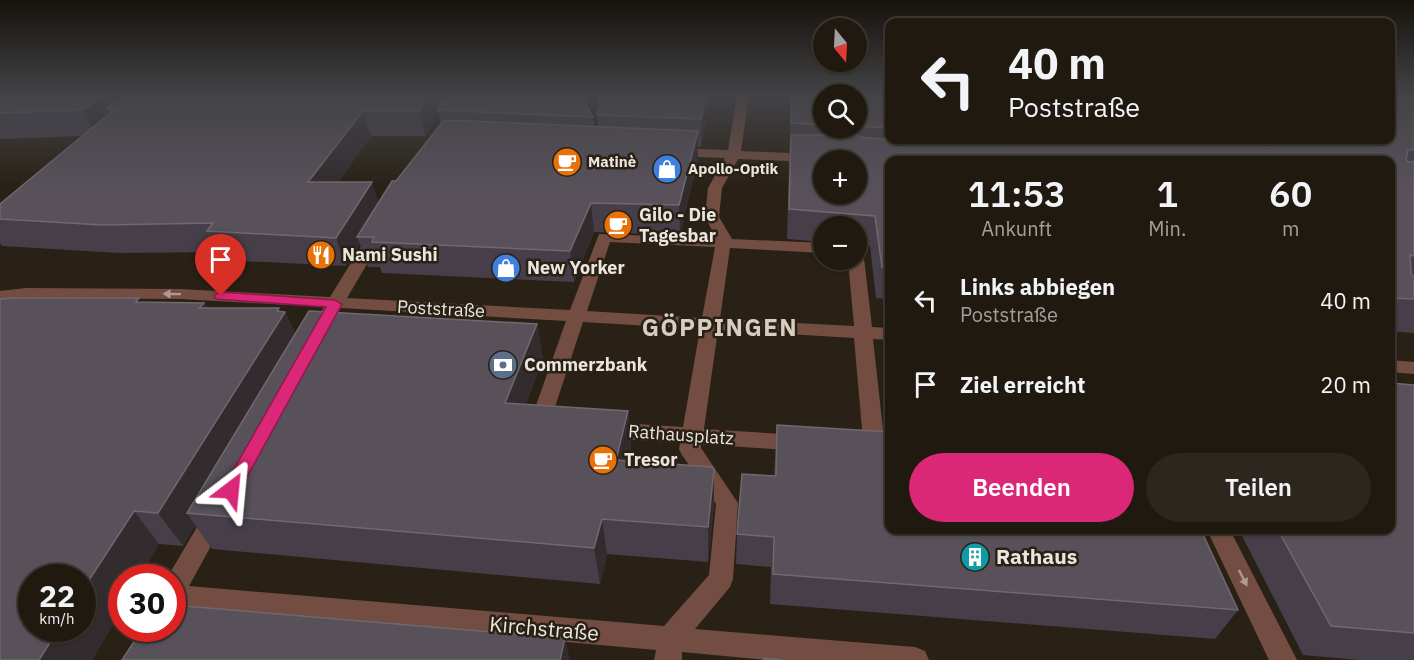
<!DOCTYPE html>
<html lang="de">
<meta charset="utf-8">
<style>
:root{--surface:#1f1910;--page:#2c261e;--text:#f1f3f6;--muted:#a1a09f;--line:#3c3830;--accent:#db2777}
body{margin:0;font-family:"IBM Plex Sans",sans-serif;background:var(--page);color:var(--text);height:100vh;display:flex;flex-direction:column;font-size:22px;white-space:nowrap}
*{box-sizing:border-box;margin:0}
p{font-size:20px;color:var(--muted)}
.icon{flex:none;width:33px;height:33px;fill:none;stroke:currentColor;stroke-width:2;stroke-linecap:round;stroke-linejoin:round}
.map{position:relative;flex:1;overflow:hidden}
.details{position:absolute;left:885px;top:156px;width:510px;height:378px;display:flex;flex-direction:column;background:var(--surface);border-radius:12px;box-shadow:0 2px 4px #0004,0 0 0 2px var(--line)}
.details>*{flex:none}
.banner{position:absolute;left:885px;top:18px;width:510px;height:126px;border-radius:12px;box-shadow:0 2px 4px #0004,0 0 0 2px var(--line);background:#1f1910;color:var(--text);overflow:hidden}
.needle{width:39px;rotate:162deg}
.controls{position:absolute;left:813px;top:18px;display:grid;gap:12px}
.controls a{display:grid;place-items:center;width:54px;height:54px;border-radius:50%;background:var(--surface);box-shadow:0 2px 4px #0004,0 0 0 2px var(--line);font-size:30px}
.speed{position:absolute;left:18px;top:564px;display:flex;gap:12px;font-size:30px;font-weight:700;text-align:center}
.speed>*{display:grid;place-content:center;width:78px;height:78px;border-radius:50%;background:var(--surface);box-shadow:0 2px 4px #0004,0 0 0 2px var(--line);line-height:1}
.speed small{font-size:15px;font-weight:400}
.speed .limit{border:9px solid #d22;background:#fff;color:#111}
.pin{position:absolute;display:grid;place-items:center;width:51px;height:51px;color:#fff;margin:-62px -26px;border-radius:50% 50% 50% 0;rotate:-45deg;box-shadow:0 0 6px #0007}
.pin .icon{rotate:45deg}
.me{position:absolute;width:66px;margin:-33px;rotate:29deg;stroke-linejoin:round;filter:drop-shadow(0 0 4px #0008)}
.turn{display:flex;align-items:center;gap:21px;height:126px;padding:0 24px;font-size:27px}
.turn .icon{width:78px;height:78px;stroke-width:2.5}
.turn b{display:block;font-size:42px;line-height:51px}
.eta{display:flex;justify-content:space-evenly;align-items:center;height:102px;text-align:center}
.eta b{font-size:36px;font-weight:600;line-height:42px}
.cta{display:flex;gap:12px;margin-top:auto;padding:12px 24px}
.cta a{flex:1;height:69px;border-radius:36px;background:var(--accent);color:#fff;font-size:24px;font-weight:600;line-height:69px;text-align:center}
.cta a+a{background:var(--page);color:var(--text)}
ul{padding:0;list-style:none}
li{display:flex;align-items:center;gap:18px;height:84px;padding:0 24px}
li div{flex:1}
li b{display:block;font-size:22px}
li em{font-style:normal}
.map>svg:first-child{display:block}
</style>
<div class="map">
<svg width="1414" height="660" viewBox="0 0 1414 660">
<rect width="100%" height="100%" fill="#292116"/>
<g fill="none" stroke-linecap="round" stroke-linejoin="round">
<g fill="#734d41" fill-rule="evenodd">
<path d="M737,95H749L741,151L814,154L821,158L814,162L738,159L722,188L719,217L732,239L824,243V253L730,248L720,319L854,326L848,260H856V253L862,255L864,258L872,327L890,328V340L873,339L885,448L882,454L874,456L858,453L854,447L858,441L863,440L854,338L718,330L704,429L799,435L806,437L810,443L806,449L799,451L701,444V448L738,503L733,579L730,587L695,629L915,647L925,651L929,660H767L682,652V660H654L656,650L172,607V578H167L207,510L215,507L223,510L227,517L189,586L664,626L709,575L716,504L682,455L679,449L680,443L605,438L598,435L595,430L598,425L605,422L683,427L700,329L583,322L549,425L546,430L539,433L532,430L529,425L566,321L341,308L336,316H324L321,312L324,307L180,299L26,298L0,301V291L26,288L180,289L330,297L368,235L376,230L384,235L347,298L570,310L599,234L716,238L705,217L708,188L725,158L673,156L666,152L673,148L728,150ZM610,242L715,247L702,318L587,311Z"/>
<polygon points="1390,360 1414,362 1414,374 1390,372"/>
<polygon points="1207,530 1230,530 1297,660 1269,660"/>
</g>
</g>
<g fill="#463f4a" fill-rule="evenodd">
<path d="M0,95H581L593,117L594,126L598,127L597,115L601,95H710L705,116V126L701,147L698,146V158L680,235L594,232L574,282L382,273L380,267H368L360,244L346,266L221,260L217,252L120,253L2,246L0,243V219L83,136L0,139ZM438,112L441,124L379,203L338,182L371,136H425Z"/>
<polygon points="791,95 824,95 824,128 856,128 856,95 890,95 890,140 1390,140 1414,95 1414,333 1390,331 1390,160 890,160 890,299 876,298 870,246 856,245 856,226 824,226 824,242 787,239"/>
<polygon points="141,302 204,303 207,308 285,312 295,333 537,324 543,359 526,404 628,411 631,447 628,461 714,505 708,562 607,554 600,584 212,549 195,525 183,546 159,544 122,578 122,609 92,660"/>
<polygon points="890,367 890,411 886,383"/>
<polygon points="1414,385 1414,660 1360,660 1303,655 1239,530 1390,530"/>
<polygon points="777,425 1238,610 1215,639 770,604 771,567 736,564 737,534 774,476"/>
</g>
<g fill="#332c2f">
<polygon points="103,95 145,95 115,109 107,109 113,122 97,135 83,110"/>
<polygon points="428,95 447,95 438,110 438,112 425,136 419,111"/>
<polygon points="704,95 710,95 705,116 705,126 701,147 701,119"/>
<polygon points="363,111 371,136 318,210 308,182"/>
<polygon points="698,131 698,158 680,235 679,205"/>
<polygon points="372,182 381,210 357,237 360,244 346,266 336,238"/>
<polygon points="591,203 594,232 574,282 570,251"/>
<polygon points="204,303 221,335 199,308"/>
<polygon points="279,308 283,316 285,312 300,344 187,513 195,525 183,546 158,513"/>
<polygon points="537,324 543,359 513,438 505,403"/>
<polygon points="628,411 631,447 620,496 616,460"/>
<polygon points="714,469 714,505 708,562 708,527"/>
<polygon points="134,511 159,544 140,578 122,578 122,609 92,660 39,660 59,628 82,628 82,591"/>
<polygon points="602,519 607,554 600,584 594,548"/>
<polygon points="565,638 570,660 560,660"/>
</g>
<g fill="#58515a" stroke="#6f686f" stroke-width="1.5" fill-rule="evenodd">
<polygon points="0,95 103,95 83,110 0,113"/>
<polygon points="125,95 428,95 419,111 363,111 308,182 372,182 336,238 207,231 213,223 103,225 0,219 0,204 115,109 107,109"/>
<polygon points="445,95 581,95 593,117 438,110"/>
<polygon points="601,95 704,95 703,100 705,100 701,119 597,115"/>
<polygon points="792,95 824,95 824,125 791,123"/>
<polygon points="856,95 890,95 890,128 856,126"/>
<path d="M1390,95H1414V150H1408L1406,160L1408,162H1414V256L1410,255L1411,274L1414,277V299L1390,298V160H890V267H882L875,216L789,209L791,135H857L860,137L890,140H1390ZM824,160H856V194H824Z"/>
<polygon points="444,120 698,131 679,205 591,203 570,251 372,242 374,237 357,237 392,181 396,181"/>
<polygon points="14,298 139,298 136,302 204,303 199,308 279,308 277,311 285,312 158,513 134,511 82,591 82,578 32,578 32,628 59,628 39,660 0,660 0,299"/>
<polygon points="309,311 537,324 505,403 628,411 616,460 712,467 714,469 708,527 602,519 594,548 187,513"/>
<polygon points="1390,383 1414,385 1414,633 1331,626 1278,530 1390,530"/>
<polygon points="777,425 890,432 890,530 1201,530 1238,610 773,574 774,537 737,534 742,474 776,476"/>
<polygon points="172,605 565,638 560,660 122,660 143,628 172,628"/>
<polygon points="764,658 782,660 764,660"/>
</g>
<defs><path id="oneway-solid" d="M-6-.8H1V-3.2L6.5 0L1 3.2V.8H-6Z" transform="scale(1.5)"/></defs>
<g fill="#af9990">
<use href="#oneway-solid" transform="translate(172 294) rotate(-179)"/>
<use href="#oneway-solid" transform="translate(1243 578) rotate(63)"/>
</g>
<linearGradient id="sky" x2="0" y2="1"><stop stop-color="#17120c"/><stop offset="0.51" stop-color="#434347"/><stop offset="1" stop-color="#434347" stop-opacity="0"/></linearGradient>
<rect width="1414" height="187" fill="url(#sky)"/>
<polygon fill="#db2777" stroke="#8e194d" stroke-width="1.5" points="221,292 335,300 342,304 237,495 231,497 225,495 222,490 326,307 216,299 214,296 216,294"/>
<defs>
<g id="cafe-disc" transform="scale(1.5)"><circle r="9.5" fill="#e8710a" stroke="#292116"/><path d="M-5.5-4.5H6V0H3Q3 3.5 0 3.5H-2.5Q-5.5 3.5-5.5 0ZM3-3.2v2h1.7v-2ZM-6 4.5H4V6H-6Z" fill="#fff"/></g>
<g id="shop-disc" transform="scale(1.5)"><circle r="9.5" fill="#3f7fe0" stroke="#292116"/><path d="M-5-2.5h2.3a2.7 3.5 0 0 1 5.4 0H5L5.5 6h-11ZM-1.5-2.5h3a1.5 2.3 0 0 0-3 0Z" fill="#fff"/></g>
<g id="restaurant-disc" transform="scale(1.5)"><circle r="9.5" fill="#e8710a" stroke="#292116"/><path d="M-5-6h1v4h1v-4h1v4h1v-4h1v5L-1.5 .5V6h-2V.5L-5-1ZM5-6V6H3V1.5H1.5Q1.5-4 5-6Z" fill="#fff"/></g>
<g id="bank-disc" transform="scale(1.5)"><circle r="9.5" fill="#5c6f8a" stroke="#292116"/><path d="M-6-4H6V4H-6ZM0-2.3a2.3 2.3 0 1 0 0 4.6a2.3 2.3 0 1 0 0-4.6Z" fill="#fff"/></g>
<g id="building-disc" transform="scale(1.5)"><circle r="9.5" fill="#0f9aa8" stroke="#292116"/><path d="M-4-6H4V6H1V3H-1V6H-4ZM-2.5-4.3h1.7v1.8h-1.7ZM.8-4.3h1.7v1.8H.8ZM-2.5-1h1.7V.8h-1.7ZM.8-1h1.7V.8H.8Z" fill="#fff"/></g>
</defs>
<g fill-rule="evenodd">
<use href="#cafe-disc" x="567" y="162"/>
<use href="#shop-disc" x="667" y="169"/>
<use href="#cafe-disc" x="618" y="225"/>
<use href="#restaurant-disc" x="321" y="255"/>
<use href="#shop-disc" x="506" y="268"/>
<use href="#bank-disc" x="503" y="365"/>
<use href="#cafe-disc" x="603" y="460"/>
<use href="#building-disc" x="975" y="557"/>
</g>
<g text-anchor="middle" stroke-width="5" stroke-linejoin="round" paint-order="stroke">
<g font-size="15" font-weight="bold" fill="#ebe5de" stroke="#292116" text-anchor="start">
<text x="588" y="167">Matinè</text>
<text x="688" y="174">Apollo-Optik</text>
</g>
<g font-size="18" font-weight="bold" fill="#ebe5de" stroke="#292116" text-anchor="start">
<text x="639" y="221">Gilo - Die<tspan x="639" dy="21">Tagesbar</tspan></text>
<text x="342" y="261">Nami Sushi</text>
<text x="527" y="274">New Yorker</text>
<text x="524" y="371">Commerzbank</text>
<text x="624" y="466">Tresor</text>
</g>
<g font-size="18" fill="#ebe5de" stroke="#292116">
<text transform="translate(441 309) rotate(3)" y="6">Poststraße</text>
<text transform="translate(681 435) rotate(4)" y="6">Rathausplatz</text>
</g>
<g font-size="21" font-weight="bold" fill="#ebe5de" stroke="#292116" text-anchor="start">
<text x="996" y="564">Rathaus</text>
</g>
<g font-size="21" fill="#ebe5de" stroke="#292116">
<text transform="translate(544 629) rotate(5)" y="7">Kirchstraße</text>
</g>
<g font-size="24" font-weight="bold" letter-spacing="1.5" fill="#d8cdbf" stroke="#292116">
<text x="720" y="336">GÖPPINGEN</text>
</g>
</g>
</svg>
<div class="controls">
<a><svg class="needle" viewBox="-14 -14 28 28"><path d="M0-13l5 13h-10z" fill="#e53935"/><path d="M0 13l5-13h-10z" fill="#a1a09f"/></svg></a>
<a><svg class="icon" aria-label="search" viewBox="0 0 24 24"><circle cx="10" cy="10" r="6"/><path d="M15 15l6 6"/></svg></a>
<a>+</a>
<a>−</a>
</div>
<div class="speed"><div>22<small>km/h</small></div><div class="limit">30</div></div>
<div class="pin" style="left:221px;top:296px;background:#d93025"><svg class="icon" aria-label="arrive" viewBox="0 0 24 24"><path d="M6 21V4h12l-3 4 3 4H6"/></svg></div>
<svg class="me" style="left:231px;top:490px" viewBox="-20 -20 40 40"><path d="M0-17L14 15 0 8-14 15z" fill="#db2777" stroke="#fff" stroke-width="4"/></svg>
<div class="banner">
<div class="turn"><svg class="icon" aria-label="left" viewBox="0 0 24 24"><path d="M17 20v-9H6M10 6l-5 5 5 5"/></svg><div><b>40 m</b>Poststraße</div></div>
</div>
<section class="details">
<div class="eta">
<div><b>11:53</b><p>Ankunft</p></div>
<div><b>1</b><p>Min.</p></div>
<div><b>60</b><p>m</p></div>
</div>
<ul>
<li><svg class="icon" aria-label="left" viewBox="0 0 24 24"><path d="M17 20v-9H6M10 6l-5 5 5 5"/></svg><div><b>Links abbiegen</b><p>Poststraße</p></div><em>40 m</em></li>
<li><svg class="icon" aria-label="arrive" viewBox="0 0 24 24"><path d="M6 21V4h12l-3 4 3 4H6"/></svg><div><b>Ziel erreicht</b></div><em>20 m</em></li>
</ul>
<div class="cta"><a>Beenden</a><a>Teilen</a></div>
</section>
</div>
